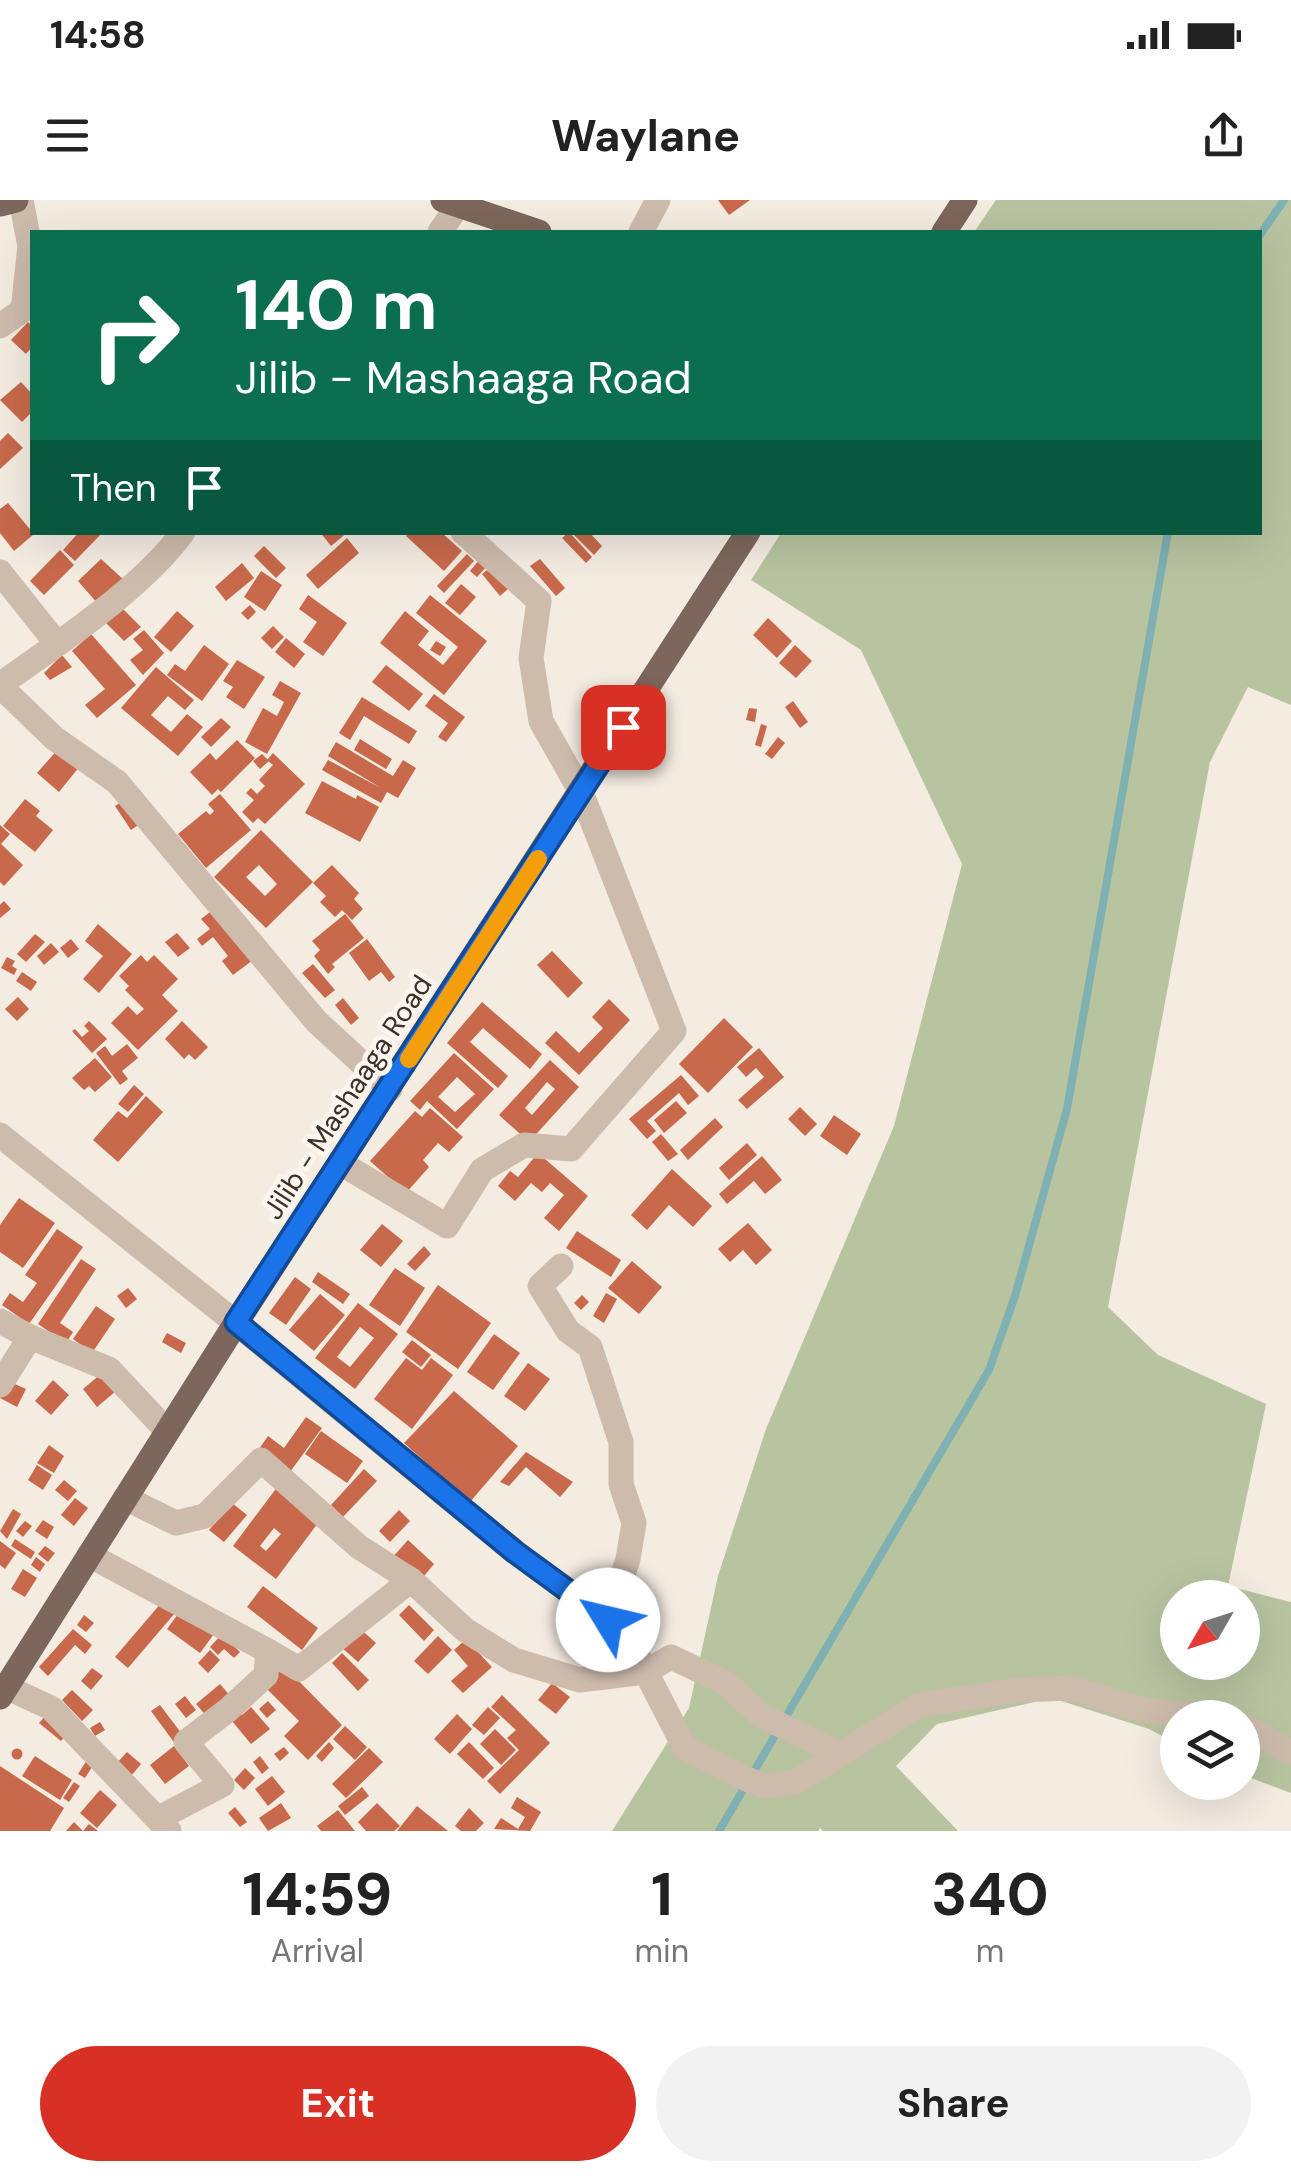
<!DOCTYPE html>
<style>
:root{--surface:#fff;--page:#f2f2f2;--text:#222;--muted:#767676;--accent:#d93025}
body{margin:0;font-family:"DM Sans",sans-serif;background:var(--page);color:var(--text);height:100vh;display:flex;flex-direction:column;font-size:38px;white-space:nowrap}
*{box-sizing:border-box;margin:0}
p{font-size:32px;color:var(--muted)}
.icon{flex:none;width:55px;height:55px;fill:none;stroke:currentColor;stroke-width:2;stroke-linecap:round;stroke-linejoin:round}
.map{position:relative;height:1631px;overflow:hidden}
.details{display:flex;flex-direction:column;background:var(--surface);flex:1}
.details>*{flex:none}
.guide{position:absolute;left:30px;top:30px;width:1232px;height:305px;border-radius:0px;box-shadow:0 10px 40px #0002;background:#0b6e4f;color:#fff;overflow:hidden}
.needle{width:65px;rotate:231deg}
.buttons{position:absolute;left:1160px;top:1380px;display:grid;gap:20px}
.buttons a{display:grid;place-items:center;width:100px;height:100px;border-radius:50%;background:var(--surface);box-shadow:0 10px 40px #0002;font-size:50px}
.pin{position:absolute;display:grid;place-items:center;width:85px;height:85px;color:#fff;margin:-42px;border-radius:20px;box-shadow:0 5px 15px #0006}
.me{position:absolute;width:110px;margin:-55px;rotate:306deg;stroke-linejoin:round;filter:drop-shadow(0 0 8px #0008)}
.turn{display:flex;align-items:center;gap:35px;height:210px;padding:0 40px;font-size:45px}
.turn .icon{width:130px;height:130px;stroke-width:2.5}
.turn b{display:block;font-size:70px;line-height:85px}
.then{display:flex;align-items:center;height:95px;padding:0 40px;background:#0003;gap:20px;font-size:38px}
.eta{display:flex;justify-content:space-evenly;align-items:center;height:170px;text-align:center}
.eta b{font-size:60px;font-weight:700;line-height:70px}
.primary-button{display:flex;gap:20px;margin-top:auto;padding:20px 40px}
.primary-button a{flex:1;height:115px;border-radius:60px;background:var(--accent);color:#fff;font-size:40px;font-weight:700;line-height:115px;text-align:center}
.primary-button a+a{background:var(--page);color:var(--text)}
.status{display:flex;justify-content:space-between;align-items:center;height:70px;padding:0 50px;background:var(--surface);direction:ltr}
.status svg{height:28px;fill:currentColor}
header{display:flex;justify-content:space-between;align-items:center;height:130px;padding:0 40px;background:var(--surface);font-size:45px;font-weight:700}
.map>svg:first-child{display:block}
</style>
<div class="status"><b>14:58</b><svg viewBox="0 0 49 12"><path d="M0 12V9h3v3zM5 12V6h3v6zM10 12V3h3v9zM15 12V0h3v12zM26 1h20v11H26zM47 4h2v5h-2z"/></svg></div>
<header><svg class="icon" aria-label="menu" viewBox="0 0 24 24"><path d="M4 6h16M4 12h16M4 18h16"/></svg>Waylane<svg class="icon" aria-label="share" viewBox="0 0 24 24"><path d="M12 15V3M7 8l5-5 5 5M5 13v7h14v-7"/></svg></header>
<div class="map">
<svg width="1291" height="1631" viewBox="0 0 1291 1631">
<rect width="100%" height="100%" fill="#f4ebe1"/>
<path fill="#b8c4a0" fill-rule="evenodd" d="M996,0H1291V505L1248,487L1210,562L1108,1107L1158,1155L1266,1204L1228,1386L1291,1402V1593L1243,1575L1242,1518H1178L1177,1544L1149,1529L1052,1498L937,1524L896,1566L958,1631H823L820,1628L818,1631H612L689,1508L718,1376L766,1229L894,926L962,664L861,450L751,380L781,333L1260,332V32H974ZM1178,1398H1242V1462H1178Z"/>
<g fill="none" stroke-linecap="round" stroke-linejoin="round">
<g stroke="#7fb0b2" stroke-width="8">
<polyline points="1260,35 1284,0"/>
<polyline points="719,1631 989,1170 1015,1096 1067,909 1168,332"/>
</g>
</g>
<g fill="#c8694b" fill-rule="evenodd">
<polygon points="718,0 750,0 729,15"/>
<polygon points="28,122 32,126 32,147 26,154 11,140"/>
<polygon points="21,182 32,194 32,212 22,222 0,200"/>
<polygon points="8,233 23,248 0,269 0,241"/>
<polygon points="8,303 34,334 14,351 0,333 0,309"/>
<polygon points="79,332 103,332 75,361 63,350"/>
<polygon points="320,332 348,332 331,346"/>
<polygon points="409,332 441,332 462,351 444,371 406,336"/>
<polygon points="569,332 592,357 586,363 562,338"/>
<polygon points="571,332 589,332 602,346 594,355"/>
<polygon points="347,338 359,353 318,389 306,375"/>
<polygon points="264,346 286,368 276,378 254,356"/>
<polygon points="60,350 74,365 44,395 30,381"/>
<polygon points="467,354 474,361 444,393 437,386"/>
<polygon points="101,359 124,380 98,404 78,381"/>
<polygon points="480,359 488,365 477,377 470,371"/>
<polygon points="540,359 565,388 556,396 530,366"/>
<polygon points="242,363 254,378 226,401 215,387"/>
<polygon points="491,367 508,389 500,396 482,374"/>
<polygon points="261,371 282,385 265,411 244,397"/>
<polygon points="461,384 476,397 460,415 445,403"/>
<polygon points="308,395 347,423 323,456 303,442 317,422 299,409"/>
<polygon points="430,395 487,441 444,495 380,443 405,411 429,431 418,445 443,465 458,447 416,413"/>
<polygon points="117,403 141,427 124,441 102,419"/>
<polygon points="250,405 256,412 248,420 241,413"/>
<polygon points="177,411 194,426 171,452 154,437"/>
<polygon points="768,418 792,441 777,458 753,435"/>
<polygon points="273,426 284,437 272,449 261,438"/>
<polygon points="144,430 164,453 143,475 130,460 143,450 133,439"/>
<polygon points="91,434 136,485 97,518 85,505 105,489 72,451"/>
<polygon points="286,438 305,454 294,468 275,452"/>
<polygon points="436,441 446,447 440,456 430,450"/>
<polygon points="204,445 229,464 202,501 167,475 175,464 185,471"/>
<polygon points="795,445 812,461 796,478 779,463"/>
<polygon points="62,455 72,467 50,480 44,473"/>
<polygon points="237,460 265,477 244,509 226,497 233,487 223,481"/>
<polygon points="386,465 423,494 409,511 372,482"/>
<polygon points="156,467 194,500 185,510 168,496 151,515 171,532 187,514 203,527 178,556 121,508"/>
<polygon points="280,481 301,493 267,554 245,542 263,508 277,516 284,502 272,495"/>
<polygon points="434,494 465,517 446,542 438,537 448,523 425,506"/>
<polygon points="362,497 417,531 409,544 364,516 350,540 339,533"/>
<polygon points="793,501 808,522 800,528 785,507"/>
<polygon points="749,508 757,509 755,522 746,520"/>
<polygon points="221,518 231,527 211,547 201,537"/>
<polygon points="761,524 767,526 761,547 755,545"/>
<polygon points="778,537 785,543 772,559 765,554"/>
<polygon points="360,539 392,559 386,569 354,550"/>
<polygon points="237,540 255,558 221,592 218,589 212,595 190,572 210,553 216,560"/>
<polygon points="336,542 393,576 403,560 416,568 398,598 387,592 381,603 322,570 328,560 381,588 328,556"/>
<polygon points="59,548 80,566 59,592 37,573"/>
<polygon points="273,553 305,584 265,624 258,618 253,623 242,612 254,600 246,593 251,588 257,594 265,586 259,580 273,565 267,560"/>
<polygon points="262,554 269,561 260,569 253,561"/>
<polygon points="322,581 356,599 357,595 379,607 360,642 305,613"/>
<polygon points="220,594 251,630 206,668 178,634 206,611 210,615 214,611 208,604"/>
<polygon points="25,599 40,611 36,616 53,630 35,652 3,626"/>
<polygon points="126,599 141,623 131,630 115,606"/>
<polygon points="0,625 10,634 1,644 23,665 4,686 0,682"/>
<path d="M261,630L313,682L266,728L214,677ZM259,665L277,684L265,696L246,677Z"/>
<polygon points="332,665 359,693 354,699 363,709 352,720 342,710 335,717 320,702 326,696 313,683"/>
<polygon points="4,701 11,709 0,718 0,705"/>
<polygon points="210,712 253,760 233,775 222,761 228,756 213,737 202,746 197,739 210,729 201,719"/>
<polygon points="345,714 364,738 332,764 335,767 328,774 314,756 320,750 312,741"/>
<polygon points="98,724 132,754 99,793 83,779 103,756 85,741"/>
<polygon points="177,733 190,748 178,757 165,742"/>
<polygon points="35,734 45,742 26,762 17,754"/>
<polygon points="71,739 79,749 68,758 60,748"/>
<polygon points="367,739 395,777 389,782 381,772 369,781 349,753"/>
<polygon points="51,743 59,752 44,765 37,756"/>
<polygon points="552,751 583,783 568,798 537,765"/>
<polygon points="141,755 147,762 154,755 178,779 162,795 178,811 138,850 111,823 128,806 137,815 144,809 125,790 129,786 119,776"/>
<polygon points="7,757 15,761 12,766 17,769 14,775 1,768"/>
<polygon points="313,764 335,790 325,798 302,773"/>
<polygon points="22,772 37,782 31,791 16,781"/>
<polygon points="18,797 29,809 17,821 5,809"/>
<polygon points="343,798 359,818 351,825 335,805"/>
<polygon points="609,799 630,820 579,875 545,843 556,831 579,853 603,828 592,817"/>
<polygon points="482,802 542,854 530,869 483,828 470,842 508,876 498,888 447,843"/>
<polygon points="724,818 753,847 708,893 679,864"/>
<polygon points="89,821 107,839 92,853 72,831 75,829 82,837 89,831 84,826"/>
<polygon points="182,821 208,847 195,860 189,854 184,859 165,839"/>
<polygon points="127,844 138,858 122,871 128,879 120,885 96,853 105,846 112,856"/>
<polygon points="759,848 784,877 747,909 738,900 764,877 756,868 746,877 737,867"/>
<path d="M454,853L494,889L457,929L427,901L420,910L410,901ZM457,877L475,894L455,912L438,897Z"/>
<polygon points="95,858 112,877 95,892 89,886 84,890 72,878"/>
<path d="M550,860L579,887L529,942L499,915ZM547,882L555,889L532,915L525,908Z"/>
<polygon points="681,875 699,896 688,905 679,893 647,921 656,931 647,939 629,919"/>
<polygon points="134,885 144,894 128,912 118,904"/>
<polygon points="146,896 163,912 118,962 93,940 118,911 127,918"/>
<polygon points="676,901 687,913 664,933 654,920"/>
<polygon points="800,907 817,924 805,936 788,919"/>
<polygon points="430,908 463,937 449,952 438,943 423,960 429,967 406,993 370,961 415,911 422,917"/>
<polygon points="834,915 861,934 847,955 820,936"/>
<polygon points="715,918 723,927 688,960 680,950"/>
<polygon points="661,934 678,954 668,961 652,942"/>
<polygon points="747,943 757,955 729,980 719,968"/>
<polygon points="538,953 588,996 559,1031 544,1018 564,995 550,983 542,992 531,983 515,1001 498,986 510,971 518,977"/>
<polygon points="762,956 782,980 765,994 754,981 727,1004 719,994"/>
<polygon points="672,969 712,1006 693,1027 669,1005 647,1030 631,1015"/>
<polygon points="19,998 55,1023 23,1068 0,1052 0,1025"/>
<polygon points="748,1023 772,1050 756,1065 743,1050 730,1062 718,1049"/>
<polygon points="382,1024 403,1041 381,1067 360,1050"/>
<polygon points="57,1029 83,1047 29,1124 2,1105 10,1093 23,1102 37,1083 25,1075"/>
<polygon points="577,1031 621,1060 611,1077 566,1048"/>
<polygon points="424,1046 431,1054 415,1071 407,1064"/>
<polygon points="81,1059 96,1069 60,1123 73,1132 66,1143 38,1124"/>
<polygon points="632,1061 662,1087 639,1114 608,1088"/>
<polygon points="395,1068 425,1088 400,1126 369,1105"/>
<polygon points="318,1072 350,1094 343,1104 312,1082"/>
<polygon points="295,1077 311,1089 286,1125 269,1113"/>
<polygon points="438,1085 491,1123 458,1169 406,1132"/>
<polygon points="128,1088 137,1099 126,1108 117,1096"/>
<polygon points="606,1093 617,1099 604,1123 593,1116"/>
<polygon points="320,1094 345,1115 314,1151 289,1130"/>
<polygon points="582,1095 589,1102 581,1110 574,1103"/>
<path d="M358,1103L398,1134L355,1189L315,1158ZM360,1127L374,1138L350,1167L337,1157Z"/>
<polygon points="96,1106 115,1119 92,1153 73,1139"/>
<polygon points="167,1133 186,1143 181,1153 162,1142"/>
<polygon points="494,1134 520,1153 493,1190 467,1172"/>
<polygon points="412,1140 431,1155 421,1167 402,1152"/>
<polygon points="406,1158 422,1170 431,1158 453,1175 412,1229 374,1199"/>
<polygon points="528,1163 550,1179 525,1211 504,1196"/>
<polygon points="102,1173 116,1191 97,1207 83,1189"/>
<polygon points="53,1180 69,1195 51,1215 35,1201"/>
<polygon points="8,1181 26,1189 17,1207 0,1198"/>
<polygon points="454,1191 518,1246 470,1302 404,1243"/>
<polygon points="306,1217 322,1228 290,1272 259,1249 268,1236 284,1248"/>
<polygon points="321,1231 363,1261 347,1283 305,1254"/>
<polygon points="49,1245 64,1256 54,1273 37,1263"/>
<polygon points="526,1252 573,1282 560,1297 526,1267 509,1286 500,1282"/>
<polygon points="37,1265 52,1275 43,1290 28,1280"/>
<polygon points="364,1269 377,1281 343,1317 331,1305"/>
<polygon points="64,1280 77,1291 68,1301 55,1290"/>
<path d="M278,1286L321,1319L276,1379L233,1346ZM274,1328L281,1334L266,1351L260,1346Z"/>
<polygon points="75,1298 88,1308 74,1326 61,1315"/>
<polygon points="232,1303 247,1315 224,1342 209,1330"/>
<polygon points="13,1309 21,1314 7,1339 0,1331"/>
<polygon points="399,1310 410,1321 390,1342 379,1331"/>
<polygon points="43,1320 54,1327 47,1339 35,1331"/>
<polygon points="25,1321 32,1326 23,1337 16,1331"/>
<polygon points="15,1339 35,1352 31,1359 11,1346"/>
<polygon points="408,1340 434,1364 419,1382 392,1358"/>
<polygon points="0,1341 16,1353 5,1369 0,1365"/>
<polygon points="45,1346 55,1353 48,1362 38,1354"/>
<polygon points="36,1357 45,1364 40,1372 31,1365"/>
<polygon points="23,1369 37,1378 25,1397 11,1389"/>
<polygon points="263,1386 318,1428 302,1450 247,1407"/>
<polygon points="162,1402 175,1413 128,1468 115,1457"/>
<polygon points="409,1405 434,1430 424,1441 399,1415"/>
<polygon points="181,1410 214,1434 200,1453 167,1429"/>
<polygon points="84,1415 94,1423 86,1432 77,1425"/>
<polygon points="357,1426 376,1443 358,1462 340,1446"/>
<polygon points="73,1429 92,1445 85,1454 75,1445 48,1476 39,1467"/>
<polygon points="222,1434 240,1452 234,1458 224,1449 218,1455 210,1447"/>
<polygon points="438,1436 452,1450 428,1474 414,1461"/>
<polygon points="466,1439 492,1467 463,1493 451,1481 468,1466 454,1450"/>
<polygon points="210,1450 220,1460 208,1473 198,1463"/>
<polygon points="342,1453 369,1480 358,1491 332,1463"/>
<polygon points="283,1465 342,1525 308,1560 284,1536 299,1521 263,1485"/>
<polygon points="92,1468 103,1476 91,1490 81,1481"/>
<polygon points="552,1483 570,1497 556,1514 538,1500"/>
<polygon points="220,1484 232,1498 208,1518 196,1504"/>
<polygon points="72,1490 93,1510 82,1521 62,1500"/>
<polygon points="502,1495 550,1543 500,1594 487,1581 519,1550 507,1538 516,1530 491,1507"/>
<polygon points="185,1496 196,1510 186,1518 175,1504"/>
<polygon points="268,1501 276,1510 267,1518 259,1509"/>
<polygon points="160,1505 185,1538 176,1545 151,1511"/>
<polygon points="251,1507 270,1529 251,1544 227,1515 236,1508 242,1515"/>
<polygon points="488,1507 500,1518 484,1535 472,1525"/>
<polygon points="457,1514 472,1529 450,1554 434,1539"/>
<polygon points="46,1515 68,1533 61,1541 39,1523"/>
<polygon points="100,1522 105,1530 95,1536 90,1528"/>
<polygon points="345,1526 367,1547 355,1560 333,1539"/>
<polygon points="495,1529 516,1550 501,1565 480,1544"/>
<polygon points="329,1542 334,1548 322,1562 316,1556"/>
<polygon points="469,1542 494,1568 483,1579 457,1554"/>
<polygon points="174,1546 189,1566 165,1584 150,1565"/>
<polygon points="284,1547 289,1553 280,1561 274,1554"/>
<polygon points="369,1548 383,1562 346,1598 332,1584"/>
<circle cx="17" cy="1554" r="5.5"/>
<polygon points="127,1552 141,1564 131,1576 117,1563"/>
<polygon points="35,1556 72,1580 60,1600 22,1576"/>
<polygon points="260,1556 269,1568 262,1574 253,1562"/>
<polygon points="87,1560 94,1564 85,1578 78,1574"/>
<polygon points="0,1566 64,1608 50,1631 0,1631"/>
<polygon points="245,1568 255,1578 244,1590 234,1580"/>
<polygon points="272,1576 285,1592 268,1606 255,1589"/>
<polygon points="74,1582 80,1586 69,1602 63,1598"/>
<polygon points="362,1587 369,1596 345,1615 338,1606"/>
<polygon points="100,1590 117,1605 97,1628 80,1613"/>
<polygon points="517,1597 541,1612 530,1631 494,1629 501,1618 518,1629 525,1617 511,1608"/>
<polygon points="281,1603 291,1618 268,1631 259,1618"/>
<polygon points="377,1603 400,1626 394,1631 366,1631 358,1622"/>
<polygon points="417,1606 448,1631 397,1631"/>
<polygon points="235,1607 247,1622 240,1627 228,1613"/>
<polygon points="469,1608 484,1623 476,1631 461,1631 455,1626"/>
<polygon points="338,1610 355,1631 321,1631 317,1626"/>
<polygon points="74,1622 83,1631 89,1624 98,1631 66,1631"/>
</g>
<g fill="none" stroke-linecap="round" stroke-linejoin="round">
<g stroke="#cdbbac" stroke-width="25">
<polyline points="440,32 458,5"/>
<polyline points="641,32 658,0"/>
<polyline points="0,126 23,110 30,46 21,0"/>
<polyline points="0,372 57,444"/>
<path d="M0,485C59,442 140,391 183,332"/>
<polyline points="0,486 54,538 117,582 316,821 390,889"/>
<polyline points="0,935 236,1123 515,1352 608,1420 630,1441 685,1548 749,1580 763,1586 796,1582 919,1505 1018,1490 1071,1488 1142,1510 1230,1518"/>
<polyline points="340,963 447,1026 482,970 524,945 571,949 674,831 581,592 541,521 531,458 539,401 463,332"/>
<polyline points="561,1066 540,1086 568,1131 590,1147 621,1242 621,1284 634,1323 628,1359 608,1420"/>
<polyline points="0,1121 30,1137 109,1169 167,1231"/>
<polyline points="0,1185 30,1137"/>
<polyline points="125,1298 176,1323 205,1316 261,1260 359,1347 411,1380 465,1430 514,1460 580,1480 645,1472 671,1457 726,1483 762,1516 840,1554"/>
<polyline points="89,1355 268,1451"/>
<polyline points="6,1487 51,1508 169,1631"/>
<polyline points="1242,1525 1291,1552"/>
<polyline points="159,1618 222,1585 186,1542 228,1510 266,1475 268,1451 299,1469 411,1380"/>
</g>
<g stroke="#7d675c" stroke-width="25">
<polyline points="443,0 539,32"/>
<polyline points="0,4 16,0"/>
<polyline points="944,32 965,0"/>
<polyline points="0,1497 236,1123 748,332"/>
</g>
</g>
<g fill="none" stroke-linecap="round" stroke-linejoin="round">
<g stroke="#114b97" stroke-width="25">
<polyline id="route" points="608,1420 515,1352 236,1122 623,527"/>
</g>
<use href="#route" stroke="#1a73e8" stroke-width="18"/>
<polyline stroke="#f59e0b" stroke-width="18" points="409,859 538,659"/>
</g>
<g text-anchor="middle" stroke-width="10" stroke-linejoin="round" paint-order="stroke">
<g font-size="28" fill="#3b302b" stroke="#fbf5ee">
<text transform="translate(347 897) rotate(-57)" y="10">Jilib - Mashaaga Road</text>
</g>
</g>
</svg>
<div class="buttons">
<a><svg class="needle" viewBox="-14 -14 28 28"><path d="M0-13l5 13h-10z" fill="#e53935"/><path d="M0 13l5-13h-10z" fill="#767676"/></svg></a>
<a><svg class="icon" aria-label="layers" viewBox="0 0 24 24"><path d="M12 4l9 5-9 5-9-5zM3 14l9 5 9-5"/></svg></a>
</div>
<div class="pin" style="left:623px;top:527px;background:#d93025"><svg class="icon" aria-label="arrive" viewBox="0 0 24 24"><path d="M6 21V4h12l-3 4 3 4H6"/></svg></div>
<svg class="me" style="left:608px;top:1420px" viewBox="-20 -20 40 40"><circle r="19" fill="#fff"/><path d="M0-13L10 11 0 6-10 11z" fill="#1a73e8"/></svg>
<div class="guide">
<div class="turn"><svg class="icon" aria-label="right" viewBox="0 0 24 24"><path d="M7 20v-9h11M14 6l5 5-5 5"/></svg><div><b>140 m</b>Jilib - Mashaaga Road</div></div>
<div class="then">Then<svg class="icon" aria-label="arrive" viewBox="0 0 24 24"><path d="M6 21V4h12l-3 4 3 4H6"/></svg></div>
</div>
</div>
<section class="details">
<div class="eta">
<div><b>14:59</b><p>Arrival</p></div>
<div><b>1</b><p>min</p></div>
<div><b>340</b><p>m</p></div>
</div>
<div class="primary-button"><a>Exit</a><a>Share</a></div>
</section>
